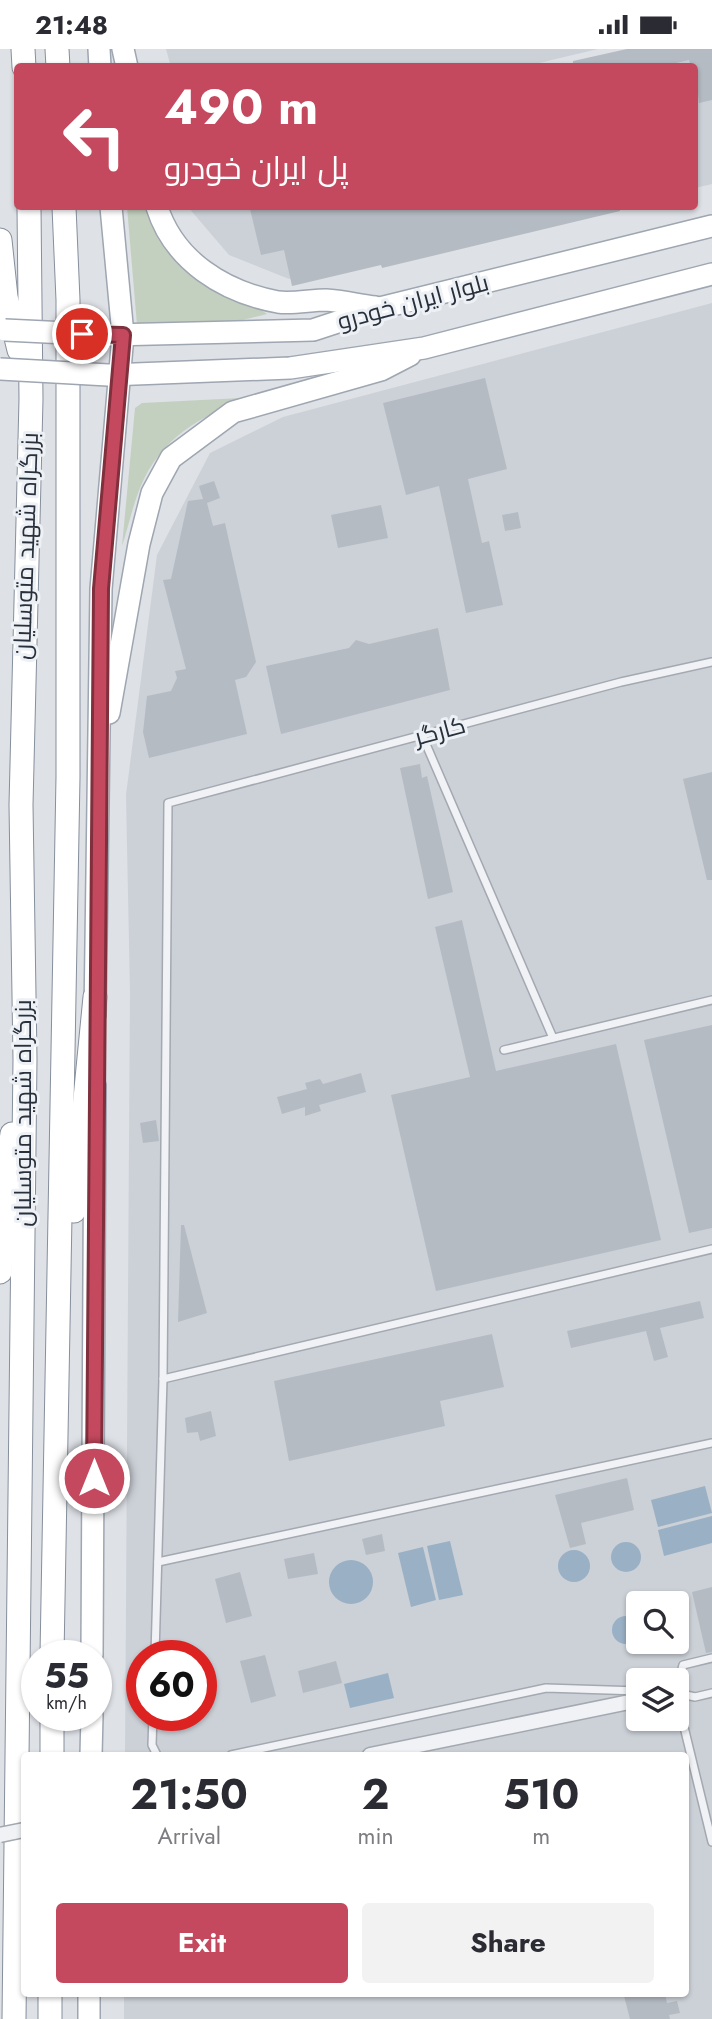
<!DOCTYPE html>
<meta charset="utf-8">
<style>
:root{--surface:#fff;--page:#f2f2f3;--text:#2b2b33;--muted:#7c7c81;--accent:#c5495e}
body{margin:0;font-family:Jost,Cairo,sans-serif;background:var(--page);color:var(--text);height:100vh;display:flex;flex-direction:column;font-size:26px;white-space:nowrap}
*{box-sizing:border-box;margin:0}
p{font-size:23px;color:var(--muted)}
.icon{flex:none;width:38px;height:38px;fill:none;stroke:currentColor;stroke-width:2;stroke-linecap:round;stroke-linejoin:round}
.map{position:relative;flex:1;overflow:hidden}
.sheet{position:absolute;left:21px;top:1703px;width:668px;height:245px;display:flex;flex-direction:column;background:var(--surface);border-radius:7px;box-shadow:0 2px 5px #0004}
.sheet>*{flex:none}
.top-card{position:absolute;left:14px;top:14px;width:684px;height:147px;border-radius:7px;box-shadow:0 2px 5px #0004;background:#c5495e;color:#fff;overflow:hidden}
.fabs{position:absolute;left:626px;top:1542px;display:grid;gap:14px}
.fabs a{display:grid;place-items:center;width:63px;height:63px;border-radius:7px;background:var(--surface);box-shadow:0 2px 5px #0004;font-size:35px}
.speed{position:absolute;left:21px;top:1591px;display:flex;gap:14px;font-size:35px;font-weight:700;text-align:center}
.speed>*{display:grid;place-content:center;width:91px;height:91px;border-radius:50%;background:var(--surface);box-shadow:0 2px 5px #0004;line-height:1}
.speed small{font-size:18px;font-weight:400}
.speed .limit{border:10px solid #d22;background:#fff;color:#111}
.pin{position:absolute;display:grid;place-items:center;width:60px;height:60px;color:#fff;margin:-30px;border:4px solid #fff;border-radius:50%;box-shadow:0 2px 7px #0007}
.me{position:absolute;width:77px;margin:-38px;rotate:0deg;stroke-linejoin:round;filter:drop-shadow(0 0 5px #0008)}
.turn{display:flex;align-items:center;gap:24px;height:147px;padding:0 35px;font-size:32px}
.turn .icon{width:91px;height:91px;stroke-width:2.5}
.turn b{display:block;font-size:49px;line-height:60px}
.eta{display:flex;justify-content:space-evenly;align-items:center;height:119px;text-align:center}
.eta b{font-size:42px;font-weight:700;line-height:49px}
.action{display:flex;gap:14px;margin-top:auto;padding:14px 35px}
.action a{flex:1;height:80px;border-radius:7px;background:var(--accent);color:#fff;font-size:28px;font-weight:700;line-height:80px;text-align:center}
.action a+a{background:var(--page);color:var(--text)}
.status{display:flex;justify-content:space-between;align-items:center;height:49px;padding:0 35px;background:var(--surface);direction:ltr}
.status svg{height:19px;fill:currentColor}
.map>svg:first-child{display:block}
</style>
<div class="status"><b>21:48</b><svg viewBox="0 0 49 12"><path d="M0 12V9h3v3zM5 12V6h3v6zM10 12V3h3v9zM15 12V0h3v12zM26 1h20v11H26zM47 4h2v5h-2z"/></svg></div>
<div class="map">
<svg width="712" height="1970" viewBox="0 0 712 1970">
<rect width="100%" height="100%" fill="#dee1e6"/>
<g fill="#ccd1d8" fill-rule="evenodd">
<polygon points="166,0 598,0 522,18 171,18"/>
<polygon points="646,0 712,0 712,135 695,139 695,18 571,18"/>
<polygon points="188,158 613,158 289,230 229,206"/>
<path d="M712,254V1970H124V1944H686V1706H125L130,943L126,746L157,506L210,404L283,368ZM639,1554H677V1592H639ZM142,1606H201V1666H142ZM639,1631H677V1670H639Z"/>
</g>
<g fill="#c4d0bf">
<polygon points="127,158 144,158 163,193 267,265 234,273 137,276"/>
<path d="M259,348C211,361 167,383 144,430C134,450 129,476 122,497L135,359L142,354Z"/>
</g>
<g fill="#9ab0c5">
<polygon points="705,1437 712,1464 658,1478 651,1451"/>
<polygon points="712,1467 712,1494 664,1507 658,1481"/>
<polygon points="450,1492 463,1546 439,1551 427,1497"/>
<circle cx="626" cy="1508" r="15"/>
<polygon points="423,1498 436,1551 411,1558 398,1504"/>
<circle cx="574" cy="1517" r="16"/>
<circle cx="351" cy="1533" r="22"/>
<circle cx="626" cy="1581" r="14"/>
<polygon points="388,1624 394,1649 350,1659 344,1635"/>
</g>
<g fill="#b5bbc3">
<polygon points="627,0 712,0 712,51 699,54 695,18 691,18 689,11 659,18 573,18 573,12"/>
<polygon points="261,158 620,158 620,162 382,219 381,216 292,237 284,201 261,206 250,160"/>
<polygon points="485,329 507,420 468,430 482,494 489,492 503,556 466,564 439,437 406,446 383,354"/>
<polygon points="214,432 220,449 207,454 213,477 225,474 256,613 246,628 235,631 247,685 149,709 143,683 147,647 171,642 177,629 175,622 186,620 163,531 171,530 188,452 203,450 199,437"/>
<polygon points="381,456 388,489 338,499 331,466"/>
<polygon points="518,463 521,479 505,482 502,466"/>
<polygon points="438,579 450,641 281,685 266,617 349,599 356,591 369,595"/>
<polygon points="420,715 422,729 427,727 453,843 428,850 400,719"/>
<polygon points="712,723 712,831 707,831 683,730"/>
<polygon points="462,871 496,1022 616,995 661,1191 436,1242 391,1046 470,1028 435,878"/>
<polygon points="712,976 712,1179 689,1184 644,991"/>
<polygon points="361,1024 366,1043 319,1056 321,1062 305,1067 305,1058 282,1065 277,1048 307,1040 305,1034 320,1030 323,1035"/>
<polygon points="156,1071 159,1092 143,1094 140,1074"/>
<polygon points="181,1176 184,1176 207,1264 178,1273"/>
<polygon points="700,1252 704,1269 660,1279 668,1308 654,1312 646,1282 571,1299 567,1282"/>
<polygon points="492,1285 504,1338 440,1352 445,1377 289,1412 274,1332"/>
<polygon points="211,1362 216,1387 200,1392 198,1383 187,1384 185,1369"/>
<polygon points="627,1429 634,1461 581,1474 586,1495 570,1499 555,1446"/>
<polygon points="382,1485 385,1502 366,1506 362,1490"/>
<polygon points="314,1504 318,1525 288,1530 284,1510"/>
<polygon points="240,1523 252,1567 226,1574 215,1530"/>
<polygon points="712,1538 712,1603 706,1604 692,1543"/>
<polygon points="265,1606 276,1647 251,1654 240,1612"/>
<polygon points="336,1612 342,1634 303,1644 298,1622"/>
<polygon points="635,1944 665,1944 667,1954 677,1952 680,1964 669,1966 670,1970 630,1970 624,1947"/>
</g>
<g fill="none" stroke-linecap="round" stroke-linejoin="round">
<g stroke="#a4a8b0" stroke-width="10">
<g id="service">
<polyline points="422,686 553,989"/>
<polyline points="504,1001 712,951"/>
<polyline points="163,1330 712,1200"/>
<polyline points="158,1513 712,1394"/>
<polyline points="155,1606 163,1330 168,754 621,633 712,613"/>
<polyline points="677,1639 683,1616 712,1609"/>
<polyline points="677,1644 695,1648 712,1644"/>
<polyline points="677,1649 712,1793"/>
<polyline points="153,1666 152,1696 157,1706"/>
<polyline points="231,1706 546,1639 639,1642"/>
</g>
</g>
<g stroke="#a4a8b0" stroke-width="17">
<polyline id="minor" points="370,1706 639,1651"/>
</g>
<g stroke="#9ea6b1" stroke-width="24">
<g id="primary">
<polyline points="99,0 100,18"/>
<polyline points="123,0 127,18"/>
<path d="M157,158C174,212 224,243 278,253C293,255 311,251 326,251C342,252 359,256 375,258"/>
<polyline points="112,286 313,281 380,259 712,177"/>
<polyline points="110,326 290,319 424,299 712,225"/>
<polyline points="109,664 139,495 152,444 171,409 233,363 381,321 410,306"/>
<polyline points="95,966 101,540 123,286 111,158"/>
<polyline points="92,1606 95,1037"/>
<polyline points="91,1706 92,1666"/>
<polyline points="89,1970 89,1944"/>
</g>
</g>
<g stroke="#868f9c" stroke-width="25">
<g id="trunk">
<polyline points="23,0 24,18"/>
<polyline points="57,0 58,18"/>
<polyline points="0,191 6,248 19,301"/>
<polyline points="74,1162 95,948"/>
<polyline points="0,1223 6,1121 12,1085"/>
<polyline points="52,1606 68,728 68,251 64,158"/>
<polyline points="52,1706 52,1666"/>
<polyline points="14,1970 25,1010 21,756 31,350 29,158"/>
<polyline points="50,1970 50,1944"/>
</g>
</g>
<use href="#service" stroke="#f0f2f5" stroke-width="7"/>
<use href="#minor" stroke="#f0f2f5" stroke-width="14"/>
<use href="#primary" stroke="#fff" stroke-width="21"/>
<use href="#trunk" stroke="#fff" stroke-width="23"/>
<g stroke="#a4a8b0" stroke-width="17" stroke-linecap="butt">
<polyline id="minor-bridge" points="0,1786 24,1781"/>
</g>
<g stroke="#9ea6b1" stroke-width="24" stroke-linecap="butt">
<g id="primary-bridge">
<polyline points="5,281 108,286"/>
<polyline points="0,320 108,326"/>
</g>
</g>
<use href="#minor-bridge" stroke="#f0f2f5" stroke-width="14"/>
<use href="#primary-bridge" stroke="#fff" stroke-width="21"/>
</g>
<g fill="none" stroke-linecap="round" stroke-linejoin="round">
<g stroke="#802f3d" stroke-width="18">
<polyline id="route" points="82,285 123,286 101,540 94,1429"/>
</g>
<use href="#route" stroke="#c5495e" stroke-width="12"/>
</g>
<g text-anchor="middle" stroke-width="6" stroke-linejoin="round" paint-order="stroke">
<g font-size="24" fill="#28303c" stroke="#edf0f4">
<text transform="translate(413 253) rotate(-15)" y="8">بلوار ایران خودرو</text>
<text transform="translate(26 497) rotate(-88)" y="8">بزرگراه شهید متوسلیان</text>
<text transform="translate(440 682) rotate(-15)" y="8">کارگر</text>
<text transform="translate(23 1064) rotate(-90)" y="8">بزرگراه شهید متوسلیان</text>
</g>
</g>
</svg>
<div class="fabs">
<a><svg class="icon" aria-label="search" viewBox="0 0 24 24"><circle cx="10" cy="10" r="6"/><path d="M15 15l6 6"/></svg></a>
<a><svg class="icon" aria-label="layers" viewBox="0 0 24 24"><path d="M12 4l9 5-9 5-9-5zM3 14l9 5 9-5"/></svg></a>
</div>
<div class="speed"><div>55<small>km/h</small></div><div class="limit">60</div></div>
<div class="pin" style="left:82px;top:285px;background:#d93025"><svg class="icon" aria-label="arrive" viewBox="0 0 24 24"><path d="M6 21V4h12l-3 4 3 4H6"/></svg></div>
<svg class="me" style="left:94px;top:1429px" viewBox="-20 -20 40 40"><circle r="17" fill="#c5495e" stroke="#fff" stroke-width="3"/><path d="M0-11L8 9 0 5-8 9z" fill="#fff"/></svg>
<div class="top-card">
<div class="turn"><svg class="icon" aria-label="left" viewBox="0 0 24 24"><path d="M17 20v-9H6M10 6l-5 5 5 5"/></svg><div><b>490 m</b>پل ایران‌ خودرو</div></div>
</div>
<section class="sheet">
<div class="eta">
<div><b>21:50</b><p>Arrival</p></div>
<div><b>2</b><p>min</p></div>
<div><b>510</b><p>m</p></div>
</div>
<div class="action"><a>Exit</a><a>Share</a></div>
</section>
</div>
